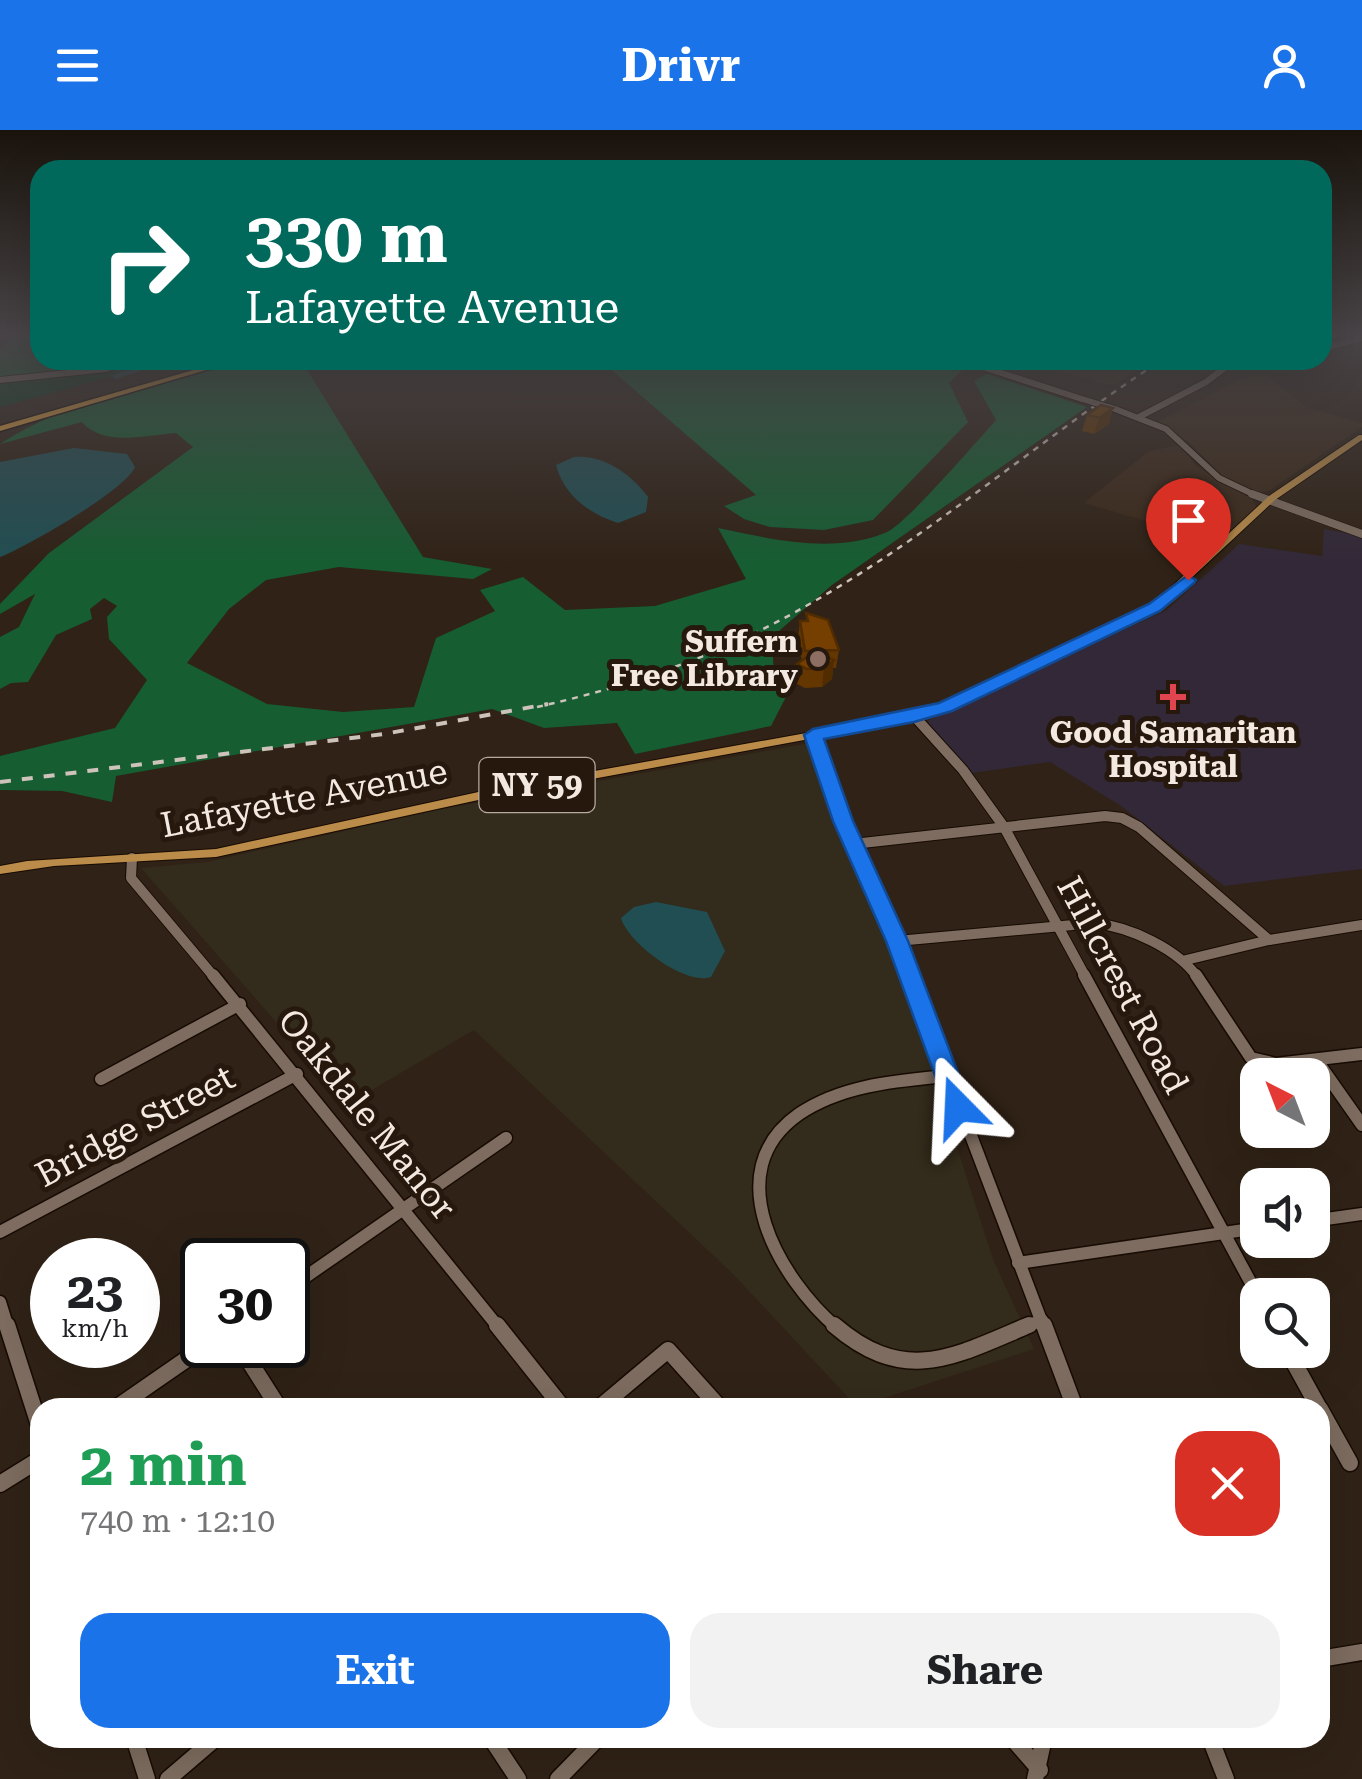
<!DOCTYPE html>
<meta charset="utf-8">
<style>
:root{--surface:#fff;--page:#f2f2f2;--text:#202124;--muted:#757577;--accent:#1a73e8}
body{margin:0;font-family:"Roboto Serif",serif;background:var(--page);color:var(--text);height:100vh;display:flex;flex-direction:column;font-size:38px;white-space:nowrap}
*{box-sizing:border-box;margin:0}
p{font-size:32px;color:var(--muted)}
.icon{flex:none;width:55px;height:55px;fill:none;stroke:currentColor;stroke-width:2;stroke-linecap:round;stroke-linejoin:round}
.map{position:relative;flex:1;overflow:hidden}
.side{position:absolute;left:30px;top:1268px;width:1300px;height:350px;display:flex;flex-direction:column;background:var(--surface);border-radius:30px;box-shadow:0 10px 40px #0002}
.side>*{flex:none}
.top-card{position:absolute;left:30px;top:30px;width:1302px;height:210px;border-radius:30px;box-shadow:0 10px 40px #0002;background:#00695c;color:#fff;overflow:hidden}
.needle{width:65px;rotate:318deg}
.controls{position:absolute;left:1240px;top:928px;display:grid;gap:20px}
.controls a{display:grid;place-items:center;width:90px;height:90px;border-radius:20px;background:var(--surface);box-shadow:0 10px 40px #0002;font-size:50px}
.speed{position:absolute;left:30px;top:1108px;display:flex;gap:20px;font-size:50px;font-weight:700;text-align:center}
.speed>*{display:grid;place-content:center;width:130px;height:130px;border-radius:50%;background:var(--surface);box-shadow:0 10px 40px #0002;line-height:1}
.speed small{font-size:25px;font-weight:400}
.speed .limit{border:5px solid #111;border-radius:15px;background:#fff;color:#111}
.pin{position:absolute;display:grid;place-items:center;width:85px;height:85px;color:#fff;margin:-102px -42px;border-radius:50% 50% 50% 0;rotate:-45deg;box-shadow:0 0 10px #0007}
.pin .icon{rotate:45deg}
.me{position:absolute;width:110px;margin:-55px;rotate:339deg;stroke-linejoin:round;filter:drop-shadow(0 0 8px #0008)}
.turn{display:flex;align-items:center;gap:35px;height:210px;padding:0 50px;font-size:45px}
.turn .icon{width:130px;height:130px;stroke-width:2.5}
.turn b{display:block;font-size:70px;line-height:85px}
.round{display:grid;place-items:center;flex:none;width:105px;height:105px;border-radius:30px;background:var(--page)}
.overview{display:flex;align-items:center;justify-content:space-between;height:170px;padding:0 50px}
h1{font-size:60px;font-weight:700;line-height:75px;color:#1e9e55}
.primary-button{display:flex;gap:20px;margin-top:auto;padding:20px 50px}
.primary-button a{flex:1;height:115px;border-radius:30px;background:var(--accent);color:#fff;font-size:40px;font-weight:700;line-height:115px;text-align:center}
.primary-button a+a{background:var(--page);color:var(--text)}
header{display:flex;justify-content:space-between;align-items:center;height:130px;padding:0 50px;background:var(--accent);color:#fff;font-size:45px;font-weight:700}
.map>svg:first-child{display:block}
</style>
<header><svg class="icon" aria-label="menu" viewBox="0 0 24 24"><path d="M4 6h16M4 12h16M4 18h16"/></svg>Drivr<svg class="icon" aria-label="person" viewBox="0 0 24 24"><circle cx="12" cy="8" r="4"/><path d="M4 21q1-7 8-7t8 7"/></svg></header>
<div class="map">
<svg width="1362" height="1649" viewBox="0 0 1362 1649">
<rect width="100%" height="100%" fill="#302216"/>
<g fill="#3c2919">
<polygon points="1018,230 1154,230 1112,256"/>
<polygon points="1267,245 1306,277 1362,293 1362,297 1270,360 1257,363 1223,347 1190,313 1157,292 1245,247"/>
<polygon points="1180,315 1196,336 1252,369 1257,378 1218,412 1084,373 1149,321"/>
</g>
<polygon fill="#332b1b" points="810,613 863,726 993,1129 1034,1219 857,1277 733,1144 474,900 348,974 141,738 207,732 437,680"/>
<polygon fill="#322837" points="1324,399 1362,406 1362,739 1224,756 1121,676 1050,632 972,643 928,594 929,590 1167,480 1239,414 1322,426"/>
<polygon fill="#0b3a1d" points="131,230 153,230 153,235 0,277 0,250 106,239"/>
<g fill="#165d32">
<polygon points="17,203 40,203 40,230 122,230 101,237 0,248 0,220"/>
<path d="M260,230H301L423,427L492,439L473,449L339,437L266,450L229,479L187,533L267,574L343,582L414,577L436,508L495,481L480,460L523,447L565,480L655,476L746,449L718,398C771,409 834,425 887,402C906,394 977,311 996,290L974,251L987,244L1087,277L832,455L772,507L774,549L788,563L771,596L635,624L617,593L544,598L492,579L116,646L112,672L62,661L0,660V626L115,598L147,550L109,509L107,487L117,476L104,468L90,479L92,489L56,505L28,552L11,553L0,559V507L19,497L35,464L0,484V474L49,423L193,317L176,303C146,305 103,317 82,292L0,314C70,268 178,246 260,230Z"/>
<polygon points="600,230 943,230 963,239 949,253 968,292 873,390 824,400 770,397 744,389 724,376 756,365"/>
</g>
<g fill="#214e52">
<path d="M74,318L127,324L135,337C124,361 28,416 0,427V332Z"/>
<path d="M574,327C603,324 631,344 648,367L646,382L618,393C590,384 564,366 556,335Z"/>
<path d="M656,772L707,782L725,821L711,847C685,856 628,813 621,788L634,777Z"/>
</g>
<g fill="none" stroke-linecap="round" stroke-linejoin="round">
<polygon fill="#214e52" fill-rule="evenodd" points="148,230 158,230 158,235 116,249 111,246 148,233"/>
<g stroke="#170b03" stroke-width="8">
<g id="minor-far4">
<polyline points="1322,219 1362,208"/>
<polyline points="961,230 1082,269"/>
<polyline points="1230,235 1253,230"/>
<polyline points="0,250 106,239 131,230"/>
<polyline points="1115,279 1166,299 1219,348 1259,367"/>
<polyline points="1139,287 1206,252 1235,230"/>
</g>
</g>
<g stroke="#170b03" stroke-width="9">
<polyline id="minor-far3" points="1252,364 1362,404"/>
</g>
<g stroke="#170b03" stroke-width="12">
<g id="minor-far2">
<polyline points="915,587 963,640 1004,697 1086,848"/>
<polyline points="813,605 843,691 911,848"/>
<polyline points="853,714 1105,686 1122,688 1139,697 1269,810"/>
<polyline points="132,728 131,748 215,848"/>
<path d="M897,811L1095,793C1130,797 1178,819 1198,848"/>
<polyline points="1186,830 1269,810 1362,795"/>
</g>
</g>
<g stroke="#170b03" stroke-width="15">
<g id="minor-far1">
<polyline points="213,845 499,1198"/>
<polyline points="910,845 1044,1198"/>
<polyline points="1084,845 1258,1166"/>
<polyline points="1196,845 1251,928 1276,934 1362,924"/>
<polyline points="1317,931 1362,995"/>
<polyline points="101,949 240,874"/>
<polyline points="1312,1091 1362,1084"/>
<polyline points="0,1102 297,944"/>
<polyline points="1018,1133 1258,1098"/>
<polyline points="288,1159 506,1008"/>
<polyline points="0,1172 8,1198"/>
<path d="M837,1198C780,1149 716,1042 799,984C842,955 896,951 946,946"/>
<polyline points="1023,1198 1042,1190"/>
</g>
</g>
<g stroke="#170b03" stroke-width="19">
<g id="minor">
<polyline points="7,1195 40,1298"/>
<polyline points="497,1195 563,1278"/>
<path d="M834,1195C905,1256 953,1227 1029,1195"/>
<polyline points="1044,1195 1075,1278"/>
<polyline points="239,1215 279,1278"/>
<polyline points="1287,1220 1319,1278"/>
<polyline points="116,1278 207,1215"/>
<polyline points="599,1278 668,1220 720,1278"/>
<polyline points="1320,1279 1350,1333"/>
<polyline points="0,1354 40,1329"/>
<polyline points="1320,1529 1362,1522"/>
<polyline points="134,1608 147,1649"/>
<polyline points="491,1608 518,1649"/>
<polyline points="1012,1608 1040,1640"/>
<polyline points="1210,1608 1226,1649"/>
<polyline points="168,1649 216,1608"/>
<polyline points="558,1649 598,1608"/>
<polyline points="1035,1649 1044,1608"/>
</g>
</g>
<g stroke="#170b03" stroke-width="2">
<polygon id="major" points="1359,305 1362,305 1362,310 1275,370 1158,479 975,568 919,589 483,669 216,727 54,736 0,744 0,736 27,731 216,719 483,661 912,584 967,564 1152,475 1269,366"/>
</g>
<g stroke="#170b03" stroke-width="3">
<polygon id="highway" points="228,230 240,230 0,301 0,296"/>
</g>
<use href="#minor-far4" stroke="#7d6c5f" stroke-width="6"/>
<use href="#minor-far3" stroke="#7d6c5f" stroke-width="8"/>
<use href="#minor-far2" stroke="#7d6c5f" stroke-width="10"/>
<use href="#minor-far1" stroke="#7d6c5f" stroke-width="12"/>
<use href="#minor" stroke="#7d6c5f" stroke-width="16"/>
<use href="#major" fill="#ba8b49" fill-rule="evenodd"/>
<use href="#highway" fill="#e3a03b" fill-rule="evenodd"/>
<path stroke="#cdc3ba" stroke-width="2.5" stroke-dasharray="6 6" stroke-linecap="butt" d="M537,577C631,556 723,524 806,476C932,405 1041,308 1162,230"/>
<polyline stroke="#cdc3ba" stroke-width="4" stroke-dasharray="11 11" stroke-linecap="butt" points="0,652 384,604 548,574"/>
<g stroke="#170b03" stroke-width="8" stroke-linecap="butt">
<polyline id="minor-bridge" points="1082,269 1115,279"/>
</g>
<use href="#minor-bridge" stroke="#7d6c5f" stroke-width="6"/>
</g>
<g fill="#643600">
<polygon points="1101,275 1109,294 1094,304 1082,301 1087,285"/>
<polygon points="806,483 839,520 836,538 833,538 832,549 822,557 805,558 795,553 797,534 802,531 798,509 800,491 806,491"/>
</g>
<g fill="#512c00">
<polygon points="1113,278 1109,294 1094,304 1099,288"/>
<polygon points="834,530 832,549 822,557 824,538"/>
</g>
<g fill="#743f00" stroke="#512c00" stroke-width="2.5">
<polygon points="1101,275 1113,278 1099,288 1087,285"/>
<polygon points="806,483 828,490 839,520 805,521 800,491 808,491"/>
<polygon points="814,522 834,530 824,538 807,539 797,534"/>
</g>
<linearGradient id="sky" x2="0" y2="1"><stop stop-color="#1a130c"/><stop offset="0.47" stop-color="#484447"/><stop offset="1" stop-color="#484447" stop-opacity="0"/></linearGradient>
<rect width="1362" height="434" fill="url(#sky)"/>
<polygon fill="#1a73e8" stroke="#114b97" stroke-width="2.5" points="1188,445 1196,450 1194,453 1160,481 952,581 914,592 824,609 853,691 908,811 971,977 967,984 958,987 949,984 886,811 833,691 804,605 813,599 939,573 1149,474"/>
<circle fill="#8d6e63" stroke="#26180d" stroke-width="4" cx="818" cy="529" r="10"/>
<path fill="#e0444e" stroke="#26180d" stroke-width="4" d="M1168 552h10v10h10v10h-10v10h-10v-10h-10v-10h10z"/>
<g text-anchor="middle" stroke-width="10" stroke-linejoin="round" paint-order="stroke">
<g font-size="30" font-weight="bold" fill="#f3e9e1" stroke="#26180d" text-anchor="end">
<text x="798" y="522">Suffern<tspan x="798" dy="34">Free Library</tspan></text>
<text x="1173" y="613" text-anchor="middle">Good Samaritan<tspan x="1173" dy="34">Hospital</tspan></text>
</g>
<rect fill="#26180d" stroke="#b6aaa1" stroke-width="2.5" x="479.5" y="628" width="115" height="54" rx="8"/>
<g font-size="32" font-weight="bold" fill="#f3e9e1">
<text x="537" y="666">NY 59</text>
</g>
<g font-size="35" fill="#f3e9e1" stroke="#26180d">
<text transform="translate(304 668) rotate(-11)" y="12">Lafayette Avenue</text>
<text transform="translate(1123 855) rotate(62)" y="12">Hillcrest Road</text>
<text transform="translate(367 984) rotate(51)" y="12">Oakdale Manor</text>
<text transform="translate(135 996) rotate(-28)" y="12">Bridge Street</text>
</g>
</g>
</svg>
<div class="controls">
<a><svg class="needle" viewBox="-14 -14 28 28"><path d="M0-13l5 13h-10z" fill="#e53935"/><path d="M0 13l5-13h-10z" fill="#757577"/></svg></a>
<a><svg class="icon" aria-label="sound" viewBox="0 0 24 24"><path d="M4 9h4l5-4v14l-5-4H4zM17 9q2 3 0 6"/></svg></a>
<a><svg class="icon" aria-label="search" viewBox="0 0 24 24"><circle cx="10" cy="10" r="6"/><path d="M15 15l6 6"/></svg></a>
</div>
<div class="speed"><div>23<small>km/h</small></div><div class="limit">30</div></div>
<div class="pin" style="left:1188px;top:450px;background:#d93025"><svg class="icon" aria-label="arrive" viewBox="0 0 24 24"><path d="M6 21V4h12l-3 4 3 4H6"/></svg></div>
<svg class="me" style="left:958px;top:977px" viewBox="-20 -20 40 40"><path d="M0-17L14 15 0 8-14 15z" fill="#1a73e8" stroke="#fff" stroke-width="4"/></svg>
<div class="top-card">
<div class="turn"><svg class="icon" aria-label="right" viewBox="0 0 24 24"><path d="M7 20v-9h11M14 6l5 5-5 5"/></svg><div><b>330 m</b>Lafayette Avenue</div></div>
</div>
<section class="side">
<div class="overview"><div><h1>2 min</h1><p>740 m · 12:10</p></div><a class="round" style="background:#d93025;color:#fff"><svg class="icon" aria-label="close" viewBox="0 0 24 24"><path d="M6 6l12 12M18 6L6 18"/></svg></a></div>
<div class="primary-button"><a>Exit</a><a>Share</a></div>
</section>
</div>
